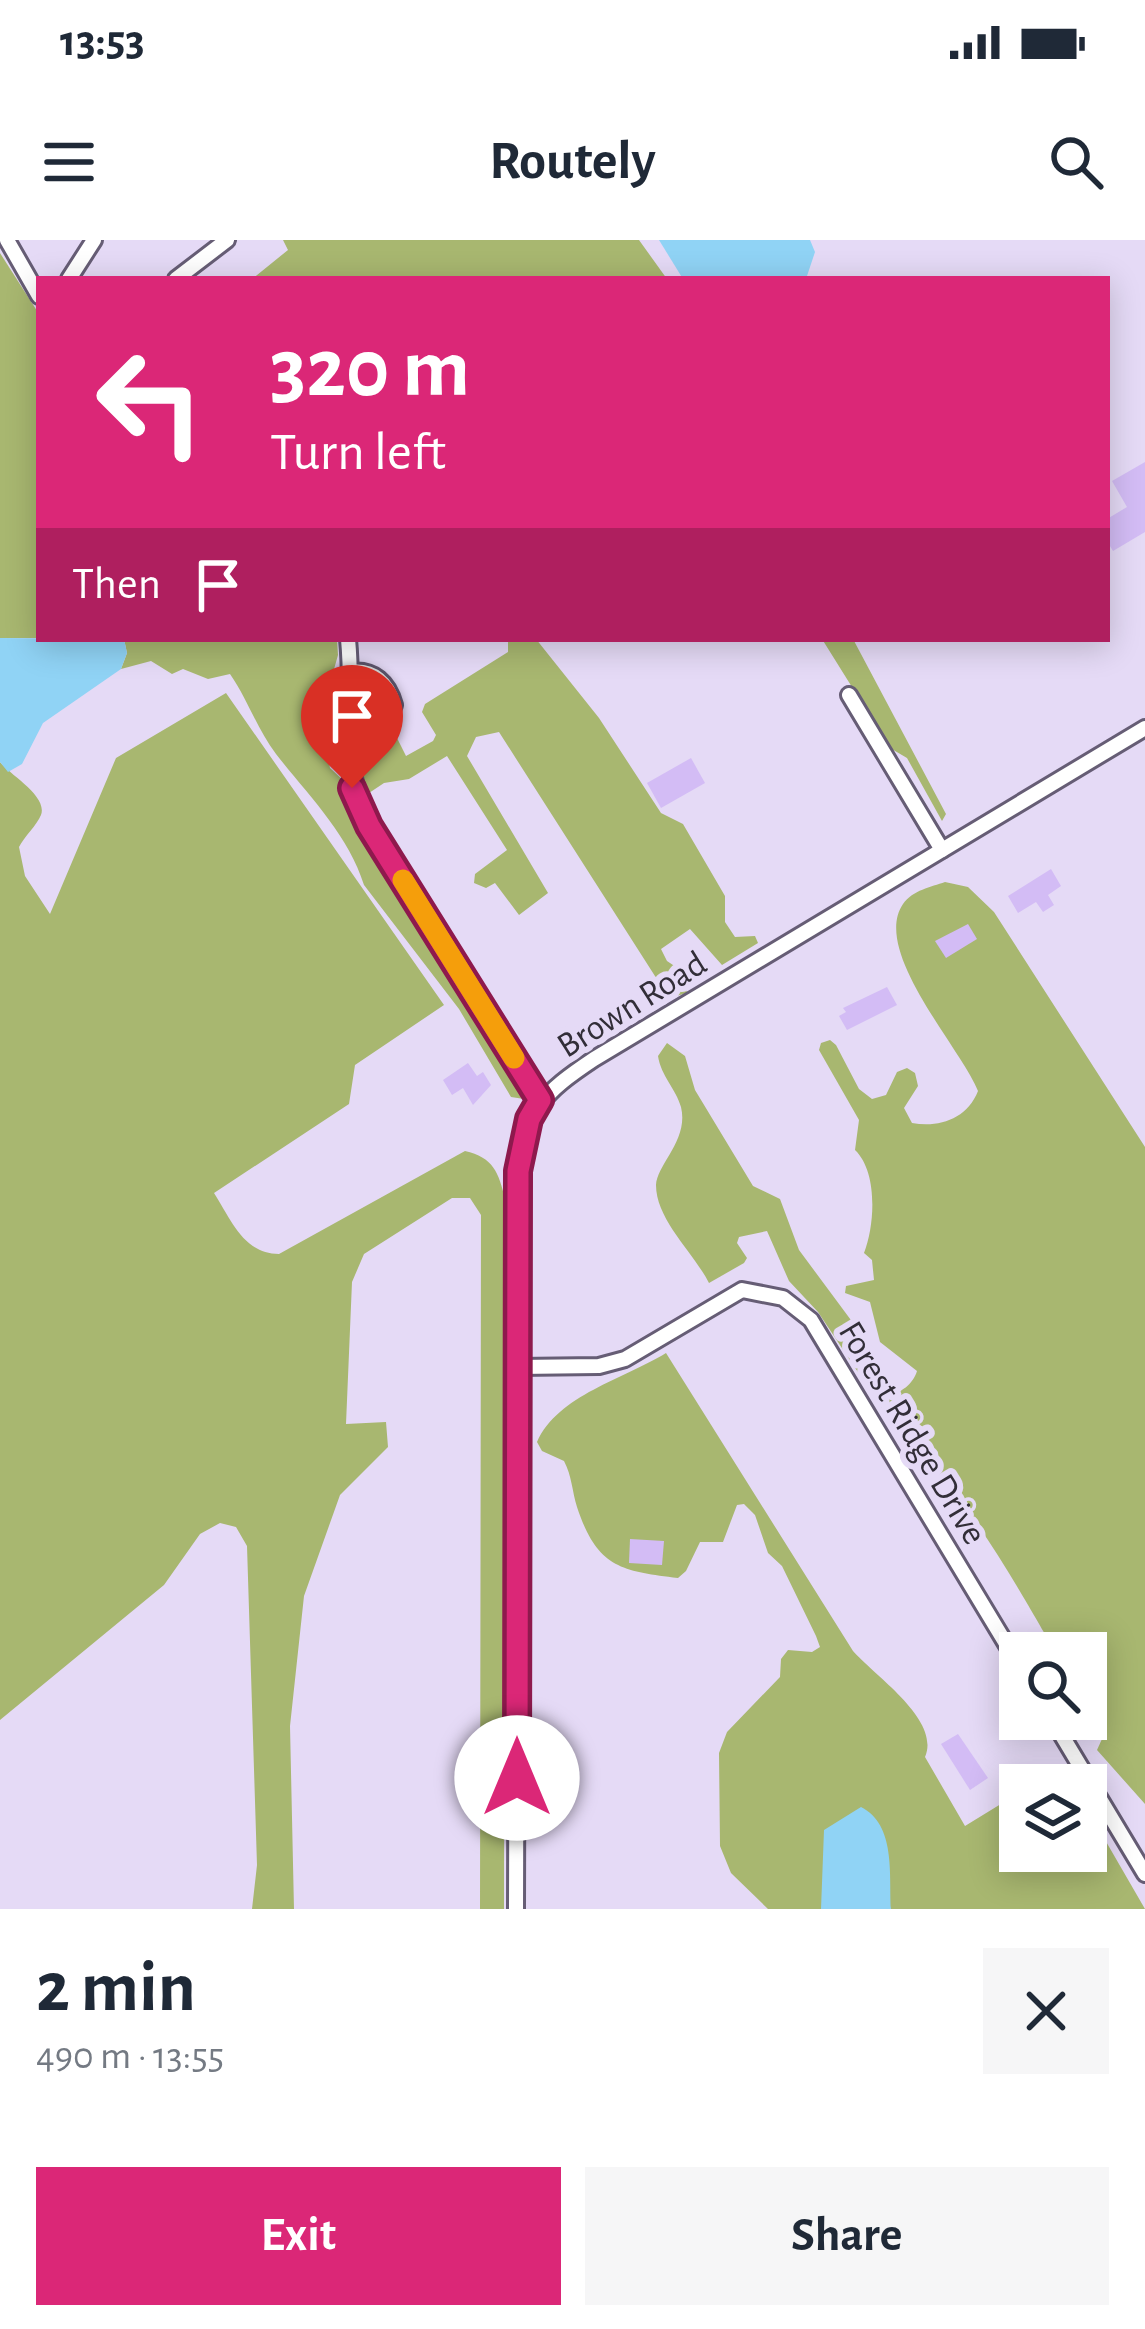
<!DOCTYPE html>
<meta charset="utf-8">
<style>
:root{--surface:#fff;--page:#f6f6f7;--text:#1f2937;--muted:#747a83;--accent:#db2777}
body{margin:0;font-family:"Alegreya Sans",sans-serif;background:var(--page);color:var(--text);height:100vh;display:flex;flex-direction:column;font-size:45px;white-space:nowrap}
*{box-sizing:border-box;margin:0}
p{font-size:39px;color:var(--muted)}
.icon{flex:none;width:66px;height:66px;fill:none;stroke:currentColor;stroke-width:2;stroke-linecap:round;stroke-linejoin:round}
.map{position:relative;height:1669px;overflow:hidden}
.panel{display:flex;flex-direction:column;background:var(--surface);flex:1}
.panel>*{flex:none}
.hud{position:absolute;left:36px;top:36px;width:1074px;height:366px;border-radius:0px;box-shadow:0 6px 30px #0003;background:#db2777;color:#fff;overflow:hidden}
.tools{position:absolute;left:999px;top:1392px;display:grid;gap:24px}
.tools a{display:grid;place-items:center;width:108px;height:108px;border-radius:0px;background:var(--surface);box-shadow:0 6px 30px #0003;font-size:60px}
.pin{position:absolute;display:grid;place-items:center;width:102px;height:102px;color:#fff;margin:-123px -51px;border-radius:50% 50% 50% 0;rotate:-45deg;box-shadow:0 0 12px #0007}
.pin .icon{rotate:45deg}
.me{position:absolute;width:132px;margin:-66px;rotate:0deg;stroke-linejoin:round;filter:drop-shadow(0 0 9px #0008)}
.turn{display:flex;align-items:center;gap:42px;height:252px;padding:0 36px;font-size:54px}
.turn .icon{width:156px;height:156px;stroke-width:2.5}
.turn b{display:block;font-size:84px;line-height:102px}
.then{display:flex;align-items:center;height:114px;padding:0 36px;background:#0003;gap:24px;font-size:45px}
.round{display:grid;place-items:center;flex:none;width:126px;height:126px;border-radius:0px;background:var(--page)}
.summary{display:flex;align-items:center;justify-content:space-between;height:204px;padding:0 36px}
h1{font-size:72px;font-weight:700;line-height:90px}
.primary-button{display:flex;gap:24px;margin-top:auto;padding:24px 36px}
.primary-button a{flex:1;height:138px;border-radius:0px;background:var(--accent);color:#fff;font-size:48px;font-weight:700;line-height:138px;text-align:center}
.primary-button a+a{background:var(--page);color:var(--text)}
.status{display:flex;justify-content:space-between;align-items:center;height:84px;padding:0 60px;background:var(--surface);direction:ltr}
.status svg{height:33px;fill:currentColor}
header{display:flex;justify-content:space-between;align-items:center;height:156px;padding:0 36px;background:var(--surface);font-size:54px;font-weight:700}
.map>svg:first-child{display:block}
</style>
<div class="status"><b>13:53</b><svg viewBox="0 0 49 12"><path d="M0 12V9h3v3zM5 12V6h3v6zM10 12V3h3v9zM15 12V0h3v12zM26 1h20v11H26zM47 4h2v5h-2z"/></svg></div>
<header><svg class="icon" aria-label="menu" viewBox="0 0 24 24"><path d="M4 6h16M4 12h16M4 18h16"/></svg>Routely<svg class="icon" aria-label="search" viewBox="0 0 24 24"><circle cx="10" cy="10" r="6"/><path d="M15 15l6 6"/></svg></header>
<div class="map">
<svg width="1145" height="1669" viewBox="0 0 1145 1669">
<rect width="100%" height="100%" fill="#e5daf6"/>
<g fill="#a8b770">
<polygon points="283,0 639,0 667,39 252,39 288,10"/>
<polygon points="0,13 39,74 39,398 0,398"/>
<path d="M124,399H337L338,415L320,479L330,528L345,542L372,607L516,831L524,859L511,857L459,769L364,645C348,594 308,555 276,514C257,489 248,460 230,434L208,439L183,429L172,434L151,421L121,429L127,413Z"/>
<path d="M508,399H536L599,478L661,573L683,584L725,656V682L735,697L755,696L758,703L722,725L690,689L661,709L667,721L682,731L687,753L669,758L499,492L476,497L467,516L548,653L519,675L495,643L486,648L474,643L475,634L507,610L447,516L409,539L384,543L369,553L361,546C359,528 370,520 371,504L393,490L406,516L433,501L436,495L422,472L425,464L508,412Z"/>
<polygon points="822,399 853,399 946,574 942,581 907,518 890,508"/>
<path d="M226,453L444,765L355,825L349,864L214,953C232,981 243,1013 279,1014L465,911C493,917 499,933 505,959L504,1669H480L481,975L470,958H452L364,1014L352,1042L346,1184L386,1182L388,1207L340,1255L304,1356L290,1486L294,1669H252L257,1625L247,1306L236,1287L220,1283L200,1294L164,1345L0,1480V522C10,535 48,556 41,575C37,585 24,597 19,607L25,636L50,674L116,518Z"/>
<path d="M945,642L968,647L994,672L1145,907V1564L1097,1510L1106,1490L1086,1458V1413H1056C1031,1371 954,1230 915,1218L818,1072L789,1041L767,991L739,997L737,1003L747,1018L744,1023L709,1043C694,1013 656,980 656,945C657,924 689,900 681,867C676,849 661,836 658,816L667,803L685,816L695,850L753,946L780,959L799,1010L862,1095L865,1120L887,1154C901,1154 913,1144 917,1131L880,1102L870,1062L845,1053L846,1046L874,1040L872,1020L864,1013C875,985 878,932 855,910L859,880L819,810L821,803L830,800L836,805L859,849L872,859L886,855L897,832L907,828L915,833L918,846L904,868L912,883C939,888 967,879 978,851C961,808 871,711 903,664C913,650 931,647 945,642Z"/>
<path d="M666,1113L853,1411C876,1437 941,1480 925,1517L965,1586L1009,1559L1020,1558V1611H1086V1577L1097,1586L1145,1669H768L731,1633L720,1606L719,1513L727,1492L780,1437L781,1419L788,1410L812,1412L820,1407L816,1396L782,1326L768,1313L755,1275L744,1264L737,1265L723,1302H700L686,1331L678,1338C620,1331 597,1327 577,1267C572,1251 572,1236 564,1221L542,1211L537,1202C558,1155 624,1139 666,1113Z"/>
</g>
<g fill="#90d3f5">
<polygon points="659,0 810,0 815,12 806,39 683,39"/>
<polygon points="0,398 124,399 127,413 121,429 43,483 22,524 8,532 0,522"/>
<path d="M861,1567C896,1585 889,1634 891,1669H821L824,1590Z"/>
</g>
<g fill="#d3bcf5">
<polygon points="1145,222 1145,292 1113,311 1107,301 1107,279 1127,267 1112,241"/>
<polygon points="691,518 705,543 661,568 647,543"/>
<polygon points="1051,629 1061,646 1048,655 1054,665 1043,672 1036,662 1018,673 1008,656"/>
<polygon points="968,684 977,699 946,718 935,701"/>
<polygon points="887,747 897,765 847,790 839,776 846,772 843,768"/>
<polygon points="468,823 477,836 483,832 491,845 473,865 463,848 452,855 443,840"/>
<polygon points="630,1299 664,1301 662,1325 629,1323"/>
<polygon points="958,1494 988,1538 970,1550 941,1504"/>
</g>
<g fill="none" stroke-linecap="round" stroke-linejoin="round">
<g stroke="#665d75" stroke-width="20">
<g id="minor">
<polyline points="7,0 39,56"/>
<polyline points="69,39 94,0"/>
<polyline points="176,39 227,0"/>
<path d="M348,399C355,469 339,518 369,586L540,860"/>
<polyline points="849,455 942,610"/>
<path d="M349,521L386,486L394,465C388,443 374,429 350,432"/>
<polyline points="518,1127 599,1126 625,1119 742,1050 783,1058 811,1080 1020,1427"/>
<polyline points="1052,1479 1145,1634"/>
<path d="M516,1669L518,931C527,869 543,853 594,819L1145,488"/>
</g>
</g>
<use href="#minor" stroke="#fff" stroke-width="14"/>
</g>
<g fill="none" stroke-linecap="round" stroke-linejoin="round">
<g stroke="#8e194d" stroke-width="30">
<polyline id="route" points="352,548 369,586 540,860 529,879 518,931 517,1538"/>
</g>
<use href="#route" stroke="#db2777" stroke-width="21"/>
<polyline stroke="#f59e0b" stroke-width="21" points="403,640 514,818"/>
</g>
<g text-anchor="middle" stroke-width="12" stroke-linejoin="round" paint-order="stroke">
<g font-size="36" fill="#322e38" stroke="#e5daf6">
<text transform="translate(631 763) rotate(-32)" y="13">Brown Road</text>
<text transform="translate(914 1192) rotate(59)" y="13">Forest Ridge Drive</text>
</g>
</g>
</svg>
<div class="tools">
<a><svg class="icon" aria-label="search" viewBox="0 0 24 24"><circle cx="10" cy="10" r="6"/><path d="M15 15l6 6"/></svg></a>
<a><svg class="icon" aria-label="layers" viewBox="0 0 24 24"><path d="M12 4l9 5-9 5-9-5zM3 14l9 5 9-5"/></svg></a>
</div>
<div class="pin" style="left:352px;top:548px;background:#d93025"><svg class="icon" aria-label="arrive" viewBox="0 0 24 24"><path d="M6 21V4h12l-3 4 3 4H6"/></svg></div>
<svg class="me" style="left:517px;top:1538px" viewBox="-20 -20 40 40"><circle r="19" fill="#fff"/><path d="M0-13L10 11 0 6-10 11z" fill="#db2777"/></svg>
<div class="hud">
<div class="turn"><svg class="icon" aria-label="left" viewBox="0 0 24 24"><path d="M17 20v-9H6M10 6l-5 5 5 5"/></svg><div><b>320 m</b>Turn left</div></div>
<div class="then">Then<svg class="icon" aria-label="arrive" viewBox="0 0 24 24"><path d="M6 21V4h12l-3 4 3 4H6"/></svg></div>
</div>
</div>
<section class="panel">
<div class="summary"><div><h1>2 min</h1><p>490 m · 13:55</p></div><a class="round"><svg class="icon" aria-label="close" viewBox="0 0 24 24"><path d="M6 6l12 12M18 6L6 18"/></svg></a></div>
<div class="primary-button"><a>Exit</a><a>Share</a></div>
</section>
